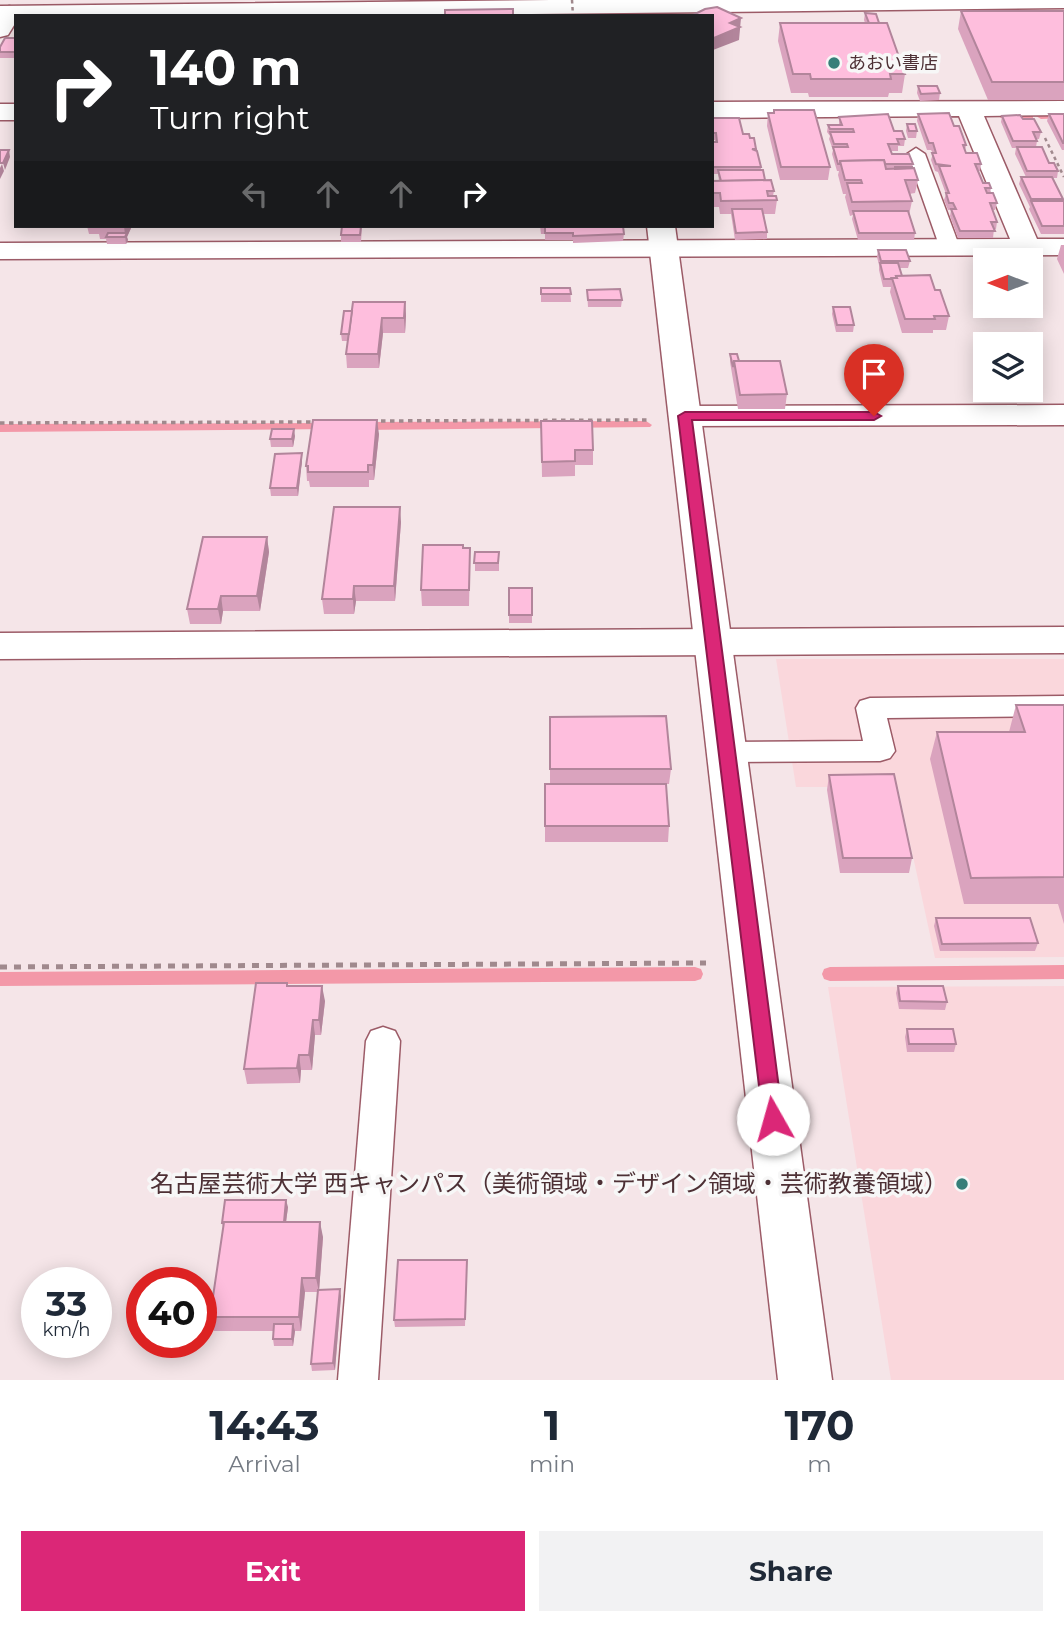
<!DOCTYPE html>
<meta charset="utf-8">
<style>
:root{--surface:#fff;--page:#f2f2f3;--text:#1f2937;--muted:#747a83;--accent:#db2777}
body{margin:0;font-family:Montserrat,"Noto Sans JP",sans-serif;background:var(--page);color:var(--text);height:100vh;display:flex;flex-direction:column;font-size:26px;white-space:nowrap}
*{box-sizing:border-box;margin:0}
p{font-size:23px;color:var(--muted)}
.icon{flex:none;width:38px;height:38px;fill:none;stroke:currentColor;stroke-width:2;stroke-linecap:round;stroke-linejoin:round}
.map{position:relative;height:1380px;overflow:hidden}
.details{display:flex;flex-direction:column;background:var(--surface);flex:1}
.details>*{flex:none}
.guide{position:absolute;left:14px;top:14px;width:700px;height:214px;border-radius:0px;box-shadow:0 4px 18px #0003;background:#202124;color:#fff;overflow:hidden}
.needle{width:46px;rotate:270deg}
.controls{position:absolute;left:973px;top:248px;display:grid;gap:14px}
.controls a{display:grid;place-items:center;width:70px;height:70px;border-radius:0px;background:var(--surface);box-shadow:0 4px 18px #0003;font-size:35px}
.speed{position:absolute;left:21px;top:1267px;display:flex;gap:14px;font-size:35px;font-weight:700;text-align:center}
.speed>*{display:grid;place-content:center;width:91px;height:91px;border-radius:50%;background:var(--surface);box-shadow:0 4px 18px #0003;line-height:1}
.speed small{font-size:18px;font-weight:400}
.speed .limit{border:10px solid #d22;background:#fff;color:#111}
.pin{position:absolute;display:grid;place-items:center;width:60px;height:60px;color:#fff;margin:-72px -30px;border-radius:50% 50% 50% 0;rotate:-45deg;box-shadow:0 0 7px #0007}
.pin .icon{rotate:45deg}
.me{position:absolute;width:77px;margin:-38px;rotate:353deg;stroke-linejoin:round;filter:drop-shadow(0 0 5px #0008)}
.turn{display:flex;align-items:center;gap:24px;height:147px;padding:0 21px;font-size:32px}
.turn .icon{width:91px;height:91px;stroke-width:2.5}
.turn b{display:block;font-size:49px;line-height:60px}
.lanes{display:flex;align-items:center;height:66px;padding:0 21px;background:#0003;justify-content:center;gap:35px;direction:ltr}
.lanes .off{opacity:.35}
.eta{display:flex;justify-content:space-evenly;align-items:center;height:119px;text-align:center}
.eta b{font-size:42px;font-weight:700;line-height:49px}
.action{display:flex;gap:14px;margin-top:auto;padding:14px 21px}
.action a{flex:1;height:80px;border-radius:0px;background:var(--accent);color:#fff;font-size:28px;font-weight:700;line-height:80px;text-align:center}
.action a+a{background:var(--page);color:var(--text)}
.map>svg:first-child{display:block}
</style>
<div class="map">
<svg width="1064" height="1380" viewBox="0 0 1064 1380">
<rect width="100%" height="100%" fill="#f5e5e8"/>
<g fill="#fad7dc">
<polygon points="776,659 1064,659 1064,957 935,958 898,787 796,787"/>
<polygon points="1064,986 1064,1380 891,1380 828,987"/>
</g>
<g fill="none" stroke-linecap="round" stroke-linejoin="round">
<g fill="#f398a8" fill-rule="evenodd">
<polygon points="1064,112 1064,118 1041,119 1036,116 1041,113"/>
<polygon points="1030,113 1033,114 1033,118 1003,119 998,116 1003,113"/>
<polygon points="646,421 652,425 650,427 358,430 352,426 358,422"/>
<polygon points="331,423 335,425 335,429 0,432 0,424"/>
<polygon points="1064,965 1064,979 830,981 824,979 822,974 824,969 830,967"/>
<polygon points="695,967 701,969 703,974 701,979 695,981 0,986 0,972"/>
</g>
<g stroke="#9c5b67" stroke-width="3">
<g id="service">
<polygon points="916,148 925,154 960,248 957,252 943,252 940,248 907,154"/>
<polygon points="1064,696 1064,716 887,718 895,751 890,758 880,761 727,762 717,759 712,752 717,745 727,742 863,741 856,708 860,701 870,698"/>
<polygon points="383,1027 395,1031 400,1041 378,1380 338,1380 366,1041 371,1031"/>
</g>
</g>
<g stroke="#9c5b67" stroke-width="3">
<g id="minor">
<polygon points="9,6 17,8 20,13 16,16 16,22 8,35 0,37 0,10"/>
<polygon points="1064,101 1064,115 984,116 1037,239 1064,239 1064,255 0,259 0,243 1010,239 959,116 712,118 712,102"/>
<rect x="0" y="104" width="16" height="16"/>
<polygon points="1064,405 1064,425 685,426 674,423 669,416 674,409 685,406"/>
<polygon points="1064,627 1064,653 0,659 0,633"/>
</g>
</g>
<g stroke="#9c5b67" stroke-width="3">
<polygon id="tertiary" points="647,226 675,226 832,1380 778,1380"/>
</g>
<g stroke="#9c5b67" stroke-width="3">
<polygon id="primary" points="551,0 1064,0 1064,8 359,16 16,16 16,20 0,20 0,6"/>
</g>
<polyline stroke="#a0898d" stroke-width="2.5" stroke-dasharray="3.5 3.5" stroke-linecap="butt" points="1045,138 1064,177"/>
<g stroke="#a0898d" stroke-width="3.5" stroke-dasharray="4.5 4.5" stroke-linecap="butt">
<polyline points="372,421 647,420"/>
<polyline points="0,423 318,422"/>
</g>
<polyline stroke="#a0898d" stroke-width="5" stroke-dasharray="7 7" stroke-linecap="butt" points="0,967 706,963"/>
<use href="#service" fill="#fff" fill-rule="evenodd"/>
<use href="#minor" fill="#fff" fill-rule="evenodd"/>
<use href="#tertiary" fill="#fff" fill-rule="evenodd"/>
<use href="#primary" fill="#fff" fill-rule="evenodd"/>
<polyline stroke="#a0898d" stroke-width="2.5" stroke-dasharray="3.5 3.5" stroke-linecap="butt" points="572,0 573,16"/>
</g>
<g fill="#daa3be">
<polygon points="961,11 1064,11 1064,100 988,100 958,29"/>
<polygon points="865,13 879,23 905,74 902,93 889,93 888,97 809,97 808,93 791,93 778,41 780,23 865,23 864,20"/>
<polygon points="16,38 16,58 0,58 0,47"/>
<polygon points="918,86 940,93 939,100 920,101 917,93"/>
<polygon points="774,110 830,167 828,180 780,180 767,126 768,113 774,113"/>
<polygon points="918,114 954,126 966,145 965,151 966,153 981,164 980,171 978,171 983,183 991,188 990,193 997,203 995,210 992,210 997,222 996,229 994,229 993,238 958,238 950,216 951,210 948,210 944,200 946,194 938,172 935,171 931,160 933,153 931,150 927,150 917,121"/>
<polygon points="1049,114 1064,114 1064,154 1064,150 1062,150 1047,121"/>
<polygon points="1002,116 1023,119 1041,132 1039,139 1036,139 1037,141 1036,147 1049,163 1058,171 1057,178 1053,178 1063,199 1062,201 1064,201 1064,234 1041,234 1029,209 1030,207 1019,184 1021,177 1026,177 1015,154 1016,148 1012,148 1001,122"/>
<polygon points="839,117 894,131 905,139 904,146 898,146 898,151 890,151 892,154 913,164 912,168 918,180 915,193 909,194 912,201 909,215 915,233 914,240 858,240 852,219 853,215 850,216 845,197 846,194 843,194 838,175 839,171 837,171 832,154 833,150 829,139 830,136 827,132 828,125 839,125"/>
<polygon points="712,118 743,134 750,138 756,149 761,167 761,170 765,180 774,191 773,196 777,200 775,214 764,214 767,232 767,239 735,240 731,214 720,214 719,207 712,207 712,181 719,181 718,174 712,174 712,142 715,142 715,140 712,140"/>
<polygon points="907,124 917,131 916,138 908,138 906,131"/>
<polygon points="87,226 132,226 127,237 128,240 126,244 107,244 106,239 100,239 99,234 89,234"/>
<polygon points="362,226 361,242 341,242 341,235"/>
<polygon points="540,226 624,234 623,241 573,243 573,240 545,240 545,234 541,234"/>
<polygon points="1061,245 1064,245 1064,274 1057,259"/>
<polygon points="878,250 910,261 908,268 900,268 902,276 935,290 949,316 946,330 933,330 933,333 902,333 890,292 891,287 883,287 879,270 879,265 877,257"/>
<polygon points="541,288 570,288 571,302 541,302"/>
<polygon points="587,290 622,300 621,307 588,307"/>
<polygon points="405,302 406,316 405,333 383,333 379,368 347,368 346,354 348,341 342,341 341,334 352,311"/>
<polygon points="833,307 854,325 853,332 836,332 832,314"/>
<polygon points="730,354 787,394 785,409 738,409 730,362"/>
<polygon points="541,421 593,450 593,465 575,465 575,476 542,477"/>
<polygon points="379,434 374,480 369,480 369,487 310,487 309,481 307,481 306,466"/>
<polygon points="295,436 293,447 271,447 270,439"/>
<polygon points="302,461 298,496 271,496 270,488"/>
<polygon points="401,522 395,601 356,601 354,614 324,614 322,599"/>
<polygon points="267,537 269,552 260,611 223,611 221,624 190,624 187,609"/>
<polygon points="463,548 470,563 469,606 422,606 421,590"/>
<rect x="475" y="552" width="24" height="19"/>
<rect x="509" y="588" width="23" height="35"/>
<polygon points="1016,705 1064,705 1064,924 1058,904 964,904 930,759 937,732 1009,732"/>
<polygon points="550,717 671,769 669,784 666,784 669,826 668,842 545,842 545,784 550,784"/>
<polygon points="829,775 912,858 909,873 840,873 827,790"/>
<polygon points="936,918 1038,943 1035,951 940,951 934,926"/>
<polygon points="288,986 325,1001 321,1035 315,1035 312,1070 301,1070 300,1083 247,1084 244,1069"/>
<polygon points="898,986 947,1002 945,1010 899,1009 896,993"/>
<polygon points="907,1029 956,1044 954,1052 907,1052 905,1037"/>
<polygon points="288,1207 286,1222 323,1237 319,1290 341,1296 335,1370 312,1371 311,1364 318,1292 305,1292 301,1331 295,1331 293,1346 274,1346 273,1339 274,1331 214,1331 210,1317 223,1227 222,1223"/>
<polygon points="467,1267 465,1326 395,1327 394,1320"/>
</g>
<g fill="#b2859b">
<polygon points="741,18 739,40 713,50 714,38 730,23"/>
<polygon points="9,150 10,157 5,170 3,163"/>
<polygon points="2,164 4,171 0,179 0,168"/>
<polygon points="124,226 132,226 127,237 128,240 126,244"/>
<polygon points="405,302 406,316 405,333 404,318"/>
<polygon points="382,318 383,333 379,368 378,354"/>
<polygon points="377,420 379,434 374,480 373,465"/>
<polygon points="294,429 295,436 293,447 292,439"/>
<polygon points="302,453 302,461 298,496 297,488"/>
<polygon points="400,507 401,522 395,601 394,586"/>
<polygon points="267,537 269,552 260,611 257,596"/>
<polygon points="354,586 356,601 354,614 353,599"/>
<polygon points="221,596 223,611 221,624 218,609"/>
<polygon points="322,986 325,1001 321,1035 319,1020"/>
<polygon points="313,1020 315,1035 312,1070 309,1055"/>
<polygon points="299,1055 301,1070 300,1083 297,1068"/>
<polygon points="286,1200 288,1207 285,1230 284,1222"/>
<polygon points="320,1222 323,1237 319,1292 316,1278"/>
<polygon points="302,1278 305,1292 301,1331 299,1317"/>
<polygon points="340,1289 341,1296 335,1370 333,1363"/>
<polygon points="293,1324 295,1331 293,1346 292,1339"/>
</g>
<g fill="#febedd" stroke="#b2859b" stroke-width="2">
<polygon points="717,7 741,18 730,23 740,27 714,38 712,37 712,16 691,16 705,9"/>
<polygon points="513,9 513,16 445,16 445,10"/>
<polygon points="961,11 1064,11 1064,82 992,82"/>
<polygon points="865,13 876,14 879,23 869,23"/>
<polygon points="780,23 887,23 905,74 890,74 891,79 811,79 810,74 793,74"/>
<polygon points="5,38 16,38 16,52 0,52 0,47"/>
<polygon points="918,86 937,86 940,93 921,94"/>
<polygon points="774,110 814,110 830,167 781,167 768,113 774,113"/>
<polygon points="949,113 954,126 959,126 966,145 963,145 966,153 977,153 981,164 975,164 983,183 989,183 991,188 985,188 987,193 993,193 997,203 990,203 997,222 991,222 995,231 960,231 951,209 956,209 953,203 949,203 946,193 949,193 939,166 951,166 936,164 932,153 936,153 933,143 929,143 918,114"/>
<polygon points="888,114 894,131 902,131 905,139 897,139 899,144 888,144 892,154 909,154 913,164 885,164 884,160 840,161 840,164 838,164 833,147 848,147 847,144 834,144 830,132 854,132 853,129 830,129 828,125 842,125 839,117"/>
<polygon points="1049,114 1064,114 1064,143 1063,143"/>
<polygon points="1020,115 1023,119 1034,119 1041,132 1033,132 1037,141 1013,141 1002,116"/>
<polygon points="712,118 739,118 743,134 749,134 750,138 754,138 756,149 752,149 757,151 761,167 712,167 712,142 717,142 716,133 712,133"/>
<polygon points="907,124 915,124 917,131 909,131"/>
<polygon points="1017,147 1042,147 1049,163 1054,163 1058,171 1027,171"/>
<polygon points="0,150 9,150 3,163 0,163"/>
<polygon points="884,160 886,169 914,168 918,180 905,180 912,201 852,202 847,183 862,183 861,180 845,180 840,161"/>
<polygon points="895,167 912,167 912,168 895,169"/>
<polygon points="718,170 763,170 765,180 721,181"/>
<polygon points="1021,177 1052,177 1063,199 1031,199"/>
<polygon points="771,180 774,191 767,191 768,196 776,196 777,200 721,201 720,193 712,193 712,181"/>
<polygon points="1031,201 1064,201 1064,226 1042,226"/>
<polygon points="732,209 762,209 767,232 736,233"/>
<polygon points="853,211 908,211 915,233 859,233"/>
<polygon points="342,226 361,226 360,235 341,235"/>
<polygon points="541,226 623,226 624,234 573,236 573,233 545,233 545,227"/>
<polygon points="108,233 127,233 125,237 106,237"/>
<polygon points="878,250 906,250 910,261 881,261"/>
<polygon points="880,263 898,263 902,276 896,276 896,278 892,278 893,279 884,279"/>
<polygon points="930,275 935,290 940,290 949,316 934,316 935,319 905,319 892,278 897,278 896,276"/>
<polygon points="541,288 570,288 571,294 541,294"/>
<polygon points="620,289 622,300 588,300 587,290"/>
<polygon points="353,302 405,302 404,318 382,318 378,354 346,354"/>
<polygon points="833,307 850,307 854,325 837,325"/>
<polygon points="344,311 352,311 349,334 341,334"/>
<polygon points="730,354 737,354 739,361 734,361 733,367"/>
<polygon points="734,361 780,361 787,394 740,395"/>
<polygon points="313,420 377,420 373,465 368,465 368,472 308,472 308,466 306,466"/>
<polygon points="541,421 592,421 593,450 575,450 575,461 542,462"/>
<polygon points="272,429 294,429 292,439 270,439"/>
<polygon points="302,453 297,488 270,488 275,454"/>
<polygon points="334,507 400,507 394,586 354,586 353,599 322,599"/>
<polygon points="203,537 267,537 257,596 221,596 218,609 187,609"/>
<polygon points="423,545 463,545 463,548 470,548 469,590 421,590"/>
<polygon points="475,552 499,552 498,563 474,563"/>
<rect x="509" y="588" width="23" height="27"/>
<polygon points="1016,705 1064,705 1064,877 971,878 937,732 1025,732"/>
<polygon points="666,716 671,769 550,769 550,717"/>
<polygon points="894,774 912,858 843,858 829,775"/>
<polygon points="545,784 666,784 669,826 545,826"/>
<polygon points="936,918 1030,918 1038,943 942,944"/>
<polygon points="256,983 287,983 287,986 322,986 319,1020 313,1020 309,1055 299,1055 297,1068 244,1069"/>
<polygon points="898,986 943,986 947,1002 900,1001"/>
<polygon points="907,1029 953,1029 956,1044 909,1044"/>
<polygon points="225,1200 286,1200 284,1222 222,1223"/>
<polygon points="224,1222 320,1222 316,1278 302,1278 299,1317 210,1317"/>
<polygon points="398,1260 467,1260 465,1319 394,1320"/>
<polygon points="340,1289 333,1363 311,1364 318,1290"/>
<polygon points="274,1324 293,1324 292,1339 273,1339"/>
</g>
<polygon fill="#db2777" stroke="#8e194d" stroke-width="2" points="685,412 874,412 881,416 874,420 692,420 783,1119 780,1126 773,1128 766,1126 763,1119 678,416"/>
<g fill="#377f79" stroke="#f7f7f7" stroke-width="2.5">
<circle cx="834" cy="63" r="7"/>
<circle cx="962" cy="1184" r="7"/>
</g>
<g text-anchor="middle" stroke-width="7" stroke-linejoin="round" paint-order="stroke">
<g font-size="18" fill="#4d3035" stroke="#f7f7f7" text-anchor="start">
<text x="848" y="69">あおい書店</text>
</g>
<g font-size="24" fill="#4d3035" stroke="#f7f7f7" text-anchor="end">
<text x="948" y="1192">名古屋芸術大学 西キャンパス（美術領域・デザイン領域・芸術教養領域）</text>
</g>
</g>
</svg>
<div class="controls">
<a><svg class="needle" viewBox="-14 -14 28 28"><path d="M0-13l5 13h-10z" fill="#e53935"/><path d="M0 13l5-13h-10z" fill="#747a83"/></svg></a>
<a><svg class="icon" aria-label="layers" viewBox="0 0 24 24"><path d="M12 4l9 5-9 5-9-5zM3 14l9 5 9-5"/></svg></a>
</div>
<div class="speed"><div>33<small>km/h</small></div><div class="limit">40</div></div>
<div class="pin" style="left:874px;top:416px;background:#d93025"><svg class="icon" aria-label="arrive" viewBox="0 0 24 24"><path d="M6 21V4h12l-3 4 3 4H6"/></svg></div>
<svg class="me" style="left:773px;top:1119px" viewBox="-20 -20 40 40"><circle r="19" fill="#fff"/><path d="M0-13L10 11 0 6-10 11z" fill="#db2777"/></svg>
<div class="guide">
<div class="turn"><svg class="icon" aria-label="right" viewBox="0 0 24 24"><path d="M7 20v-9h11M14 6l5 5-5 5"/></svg><div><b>140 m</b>Turn right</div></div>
<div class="lanes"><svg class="icon off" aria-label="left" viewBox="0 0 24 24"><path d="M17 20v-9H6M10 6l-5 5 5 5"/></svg><svg class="icon off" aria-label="ahead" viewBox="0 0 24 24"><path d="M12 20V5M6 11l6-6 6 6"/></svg><svg class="icon off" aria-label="ahead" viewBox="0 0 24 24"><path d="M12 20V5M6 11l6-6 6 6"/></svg><svg class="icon" aria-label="right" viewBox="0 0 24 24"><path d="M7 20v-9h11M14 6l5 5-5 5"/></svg></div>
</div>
</div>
<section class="details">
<div class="eta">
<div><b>14:43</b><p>Arrival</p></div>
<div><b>1</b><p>min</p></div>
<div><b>170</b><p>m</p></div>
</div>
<div class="action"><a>Exit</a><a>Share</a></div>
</section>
